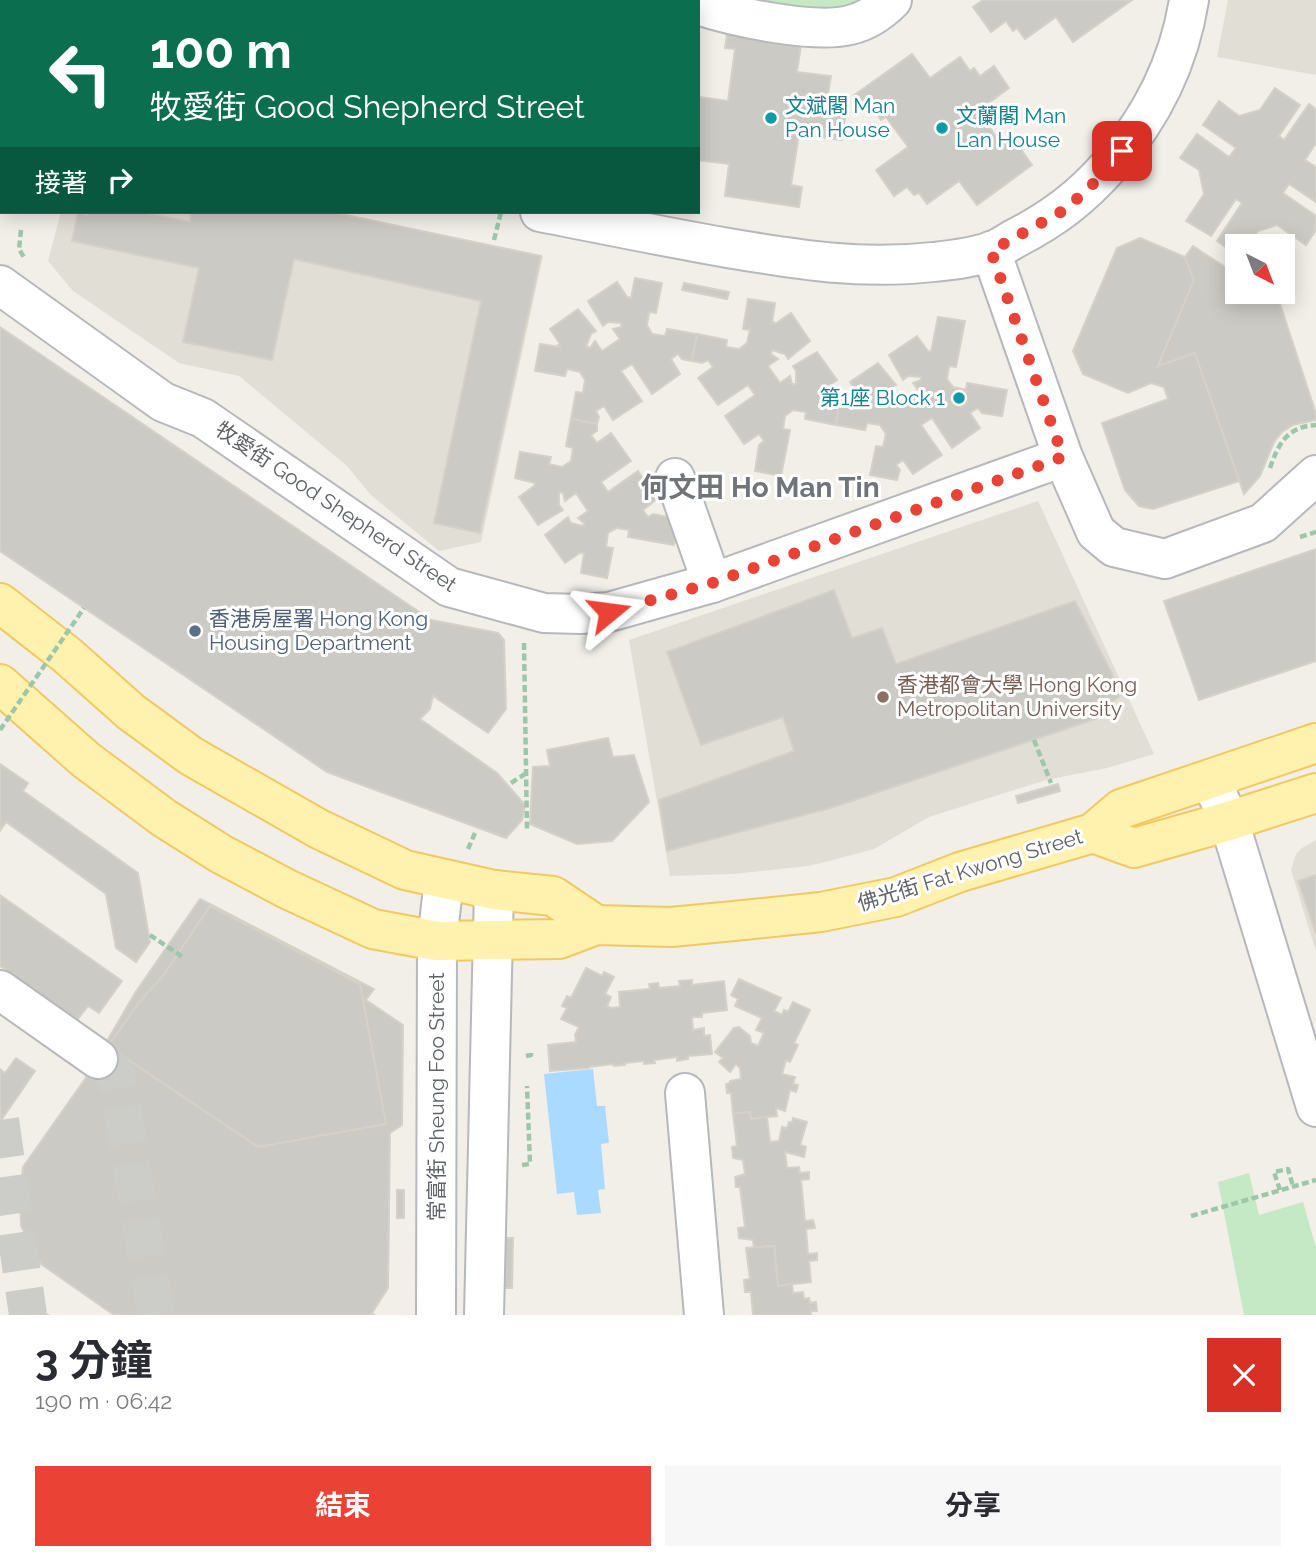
<!DOCTYPE html>
<html lang="zh-TW">
<meta charset="utf-8">
<style>
:root{--surface:#fff;--page:#f7f7f7;--text:#2b2b33;--muted:#7c7c81;--accent:#ea4335}
body{margin:0;font-family:Raleway,"Noto Sans TC",sans-serif;background:var(--page);color:var(--text);height:100vh;display:flex;flex-direction:column;font-size:26px;white-space:nowrap}
*{box-sizing:border-box;margin:0}
p{font-size:23px;color:var(--muted)}
.icon{flex:none;width:38px;height:38px;fill:none;stroke:currentColor;stroke-width:2;stroke-linecap:round;stroke-linejoin:round}
.map{position:relative;height:1315px;overflow:hidden}
.panel{display:flex;flex-direction:column;background:var(--surface);flex:1}
.panel>*{flex:none}
.hud{position:absolute;left:0px;top:0px;width:700px;height:214px;box-shadow:0 4px 18px #0003;background:#0b6e4f;color:#fff;overflow:hidden}
.needle{width:46px;rotate:138deg}
.buttons{position:absolute;left:1225px;top:234px;display:grid;gap:14px}
.buttons a{display:grid;place-items:center;width:70px;height:70px;border-radius:0px;background:var(--surface);box-shadow:0 4px 18px #0003;font-size:35px}
.pin{position:absolute;display:grid;place-items:center;width:60px;height:60px;color:#fff;margin:-30px;border-radius:14px;box-shadow:0 4px 10px #0006}
.me{position:absolute;width:77px;margin:-38px;rotate:74deg;stroke-linejoin:round;filter:drop-shadow(0 0 5px #0008)}
.turn{display:flex;align-items:center;gap:24px;height:147px;padding:0 35px;font-size:32px}
.turn .icon{width:91px;height:91px;stroke-width:2.5}
.turn b{display:block;font-size:49px;line-height:60px}
.then{display:flex;align-items:center;height:66px;padding:0 35px;background:#0003;gap:14px;font-size:26px}
.round{display:grid;place-items:center;flex:none;width:74px;height:74px;border-radius:0px;background:var(--page)}
.headline{display:flex;align-items:center;justify-content:space-between;height:119px;padding:0 35px}
h1{font-size:42px;font-weight:700;line-height:52px}
.action{display:flex;gap:14px;margin-top:auto;padding:14px 35px}
.action a{flex:1;height:80px;border-radius:0px;background:var(--accent);color:#fff;font-size:28px;font-weight:700;line-height:80px;text-align:center}
.action a+a{background:var(--page);color:var(--text)}
.map>svg:first-child{display:block}
</style>
<div class="map">
<svg width="1316" height="1315" viewBox="0 0 1316 1315">
<rect width="100%" height="100%" fill="#f1efe8"/>
<g fill="#e1ded6">
<polygon points="1228,0 1316,0 1316,75 1217,57"/>
<polygon points="61,212 338,212 543,256 481,542 439,551 371,495 347,466 239,376 179,363 73,291 48,261"/>
<polygon points="1038,501 1154,754 1107,768 1046,780 929,817 874,849 825,862 808,866 733,874 670,876 629,640"/>
<polygon points="1316,840 1316,952 1291,870 1296,854 1302,848"/>
</g>
<g fill="#c5e8c5">
<path d="M762,0H862C833,17 793,8 762,0Z"/>
<polygon points="1249,1173 1259,1215 1303,1202 1316,1248 1316,1315 1244,1315 1218,1182"/>
</g>
<polygon fill="#aadaff" points="593,1069 597,1106 605,1106 609,1143 601,1144 605,1189 598,1190 601,1213 577,1215 574,1192 557,1194 544,1074"/>
<g fill="#cccac5" stroke="#d6d1c6" stroke-width="2">
<polygon points="255,0 450,0 254,2"/>
<polygon points="544,0 619,0 544,2"/>
<polygon points="983,0 1132,0 1073,42 1056,17 1025,39 1017,28 1013,31 1006,21 991,32 973,7"/>
<polygon points="728,28 802,38 797,72 831,76 826,106 846,109 842,140 799,134 791,185 802,187 799,207 725,196 729,164 698,160 698,97 728,101 735,49 725,48"/>
<polygon points="912,54 930,78 960,57 970,71 974,68 980,76 994,66 1009,88 978,111 1002,145 1012,137 1032,165 977,205 959,181 927,204 919,193 914,195 907,187 894,196 876,170 908,147 886,117 881,120 871,104 863,109 853,96"/>
<polygon points="1275,88 1300,105 1279,136 1284,140 1309,104 1316,109 1316,143 1305,160 1316,167 1316,202 1289,184 1283,193 1316,216 1316,230 1306,245 1277,225 1258,231 1247,247 1237,247 1237,255 1217,241 1242,203 1236,199 1211,236 1186,221 1204,194 1199,170 1180,158 1197,134 1229,157 1236,148 1203,125 1219,101 1239,116 1260,110"/>
<polygon points="78,212 87,215 87,212 142,212 190,222 191,212 330,212 541,256 480,533 434,523 481,301 294,259 272,360 183,342 199,268 72,241"/>
<polygon points="1140,238 1185,257 1194,280 1158,366 1195,353 1239,481 1153,509 1139,506 1125,490 1102,423 1168,399 1164,387 1151,383 1128,393 1083,374 1073,351 1117,248"/>
<polygon points="1193,246 1237,275 1237,292 1263,292 1280,304 1316,414 1316,420 1293,425 1282,432 1274,442 1260,476 1244,494 1195,353 1158,366 1194,280 1185,257"/>
<polygon points="635,278 662,283 656,313 649,312 647,325 652,334 665,336 667,329 697,334 692,361 682,359 678,354 671,359 680,374 652,394 632,364 621,371 642,401 613,420 604,406 596,411 599,417 597,424 571,419 576,392 583,393 585,380 580,372 567,369 565,376 535,371 540,344 560,347 558,345 560,344 550,329 578,309 596,331 591,334 586,346 590,348 595,341 602,351 620,339 613,329 621,327 621,323 608,322 603,326 588,301 617,282 627,297 631,298"/>
<polygon points="684,283 729,292 727,299 682,290"/>
<polygon points="748,299 775,303 772,323 774,322 775,324 791,313 810,341 788,359 785,354 772,350 771,354 778,359 768,366 780,383 790,376 792,384 796,384 796,371 793,366 817,352 837,380 821,391 823,392 821,394 840,398 836,425 805,419 806,412 793,410 785,416 783,429 790,430 781,476 755,471 759,445 764,441 759,434 744,444 725,416 755,395 748,385 718,405 698,378 713,367 708,360 702,363 692,361 697,334 727,340 726,347 739,349 747,343 750,330 743,329"/>
<polygon points="938,317 965,321 956,367 949,366 947,379 953,387 966,390 967,383 1007,390 1002,416 982,413 978,408 970,413 980,428 952,448 932,418 921,425 942,455 913,474 903,460 896,465 900,470 897,480 870,475 876,446 883,447 886,434 880,425 867,423 865,430 836,425 840,398 860,401 859,399 861,397 850,382 878,363 896,385 891,388 887,400 890,402 895,395 902,405 920,393 913,383 921,380 921,377 908,376 903,380 889,355 917,336 928,351 931,352"/>
<polygon points="0,327 431,620 498,633 504,640 506,709 488,733 433,696 430,709 420,719 497,773 525,805 522,820 506,838 327,772 0,551"/>
<polygon points="571,419 597,424 597,431 591,435 597,443 611,433 631,461 601,482 608,492 638,471 657,499 643,510 648,517 653,514 679,519 674,545 628,537 629,530 617,528 608,533 606,547 613,548 607,578 581,573 584,553 580,553 565,563 545,535 568,517 571,523 583,526 584,523 578,518 588,511 576,493 565,501 563,493 559,492 559,505 563,510 538,525 519,497 534,486 535,483 515,478 520,452 551,457 549,464 562,467 571,461 573,448 566,446"/>
<polygon points="1316,549 1316,661 1199,700 1164,601"/>
<polygon points="834,590 852,638 882,628 896,664 1075,601 1122,693 1095,719 834,807 667,851 659,800 794,751 783,717 701,745 667,652"/>
<polygon points="608,738 613,757 634,755 649,802 612,841 577,844 530,824 533,767 550,766 547,750"/>
<polygon points="0,764 28,783 23,791 138,873 150,942 136,962 116,948 106,894 6,822 0,831"/>
<polygon points="1058,784 1060,791 1018,803 1016,796"/>
<polygon points="1316,875 1316,934 1298,881"/>
<polygon points="0,895 122,981 99,1013 88,1006 77,1020 0,966"/>
<polygon points="200,899 374,989 366,1000 403,1025 402,1125 390,1133 388,1288 372,1313 374,1315 114,1315 41,1264 21,1226 20,1200 23,1167 85,1079 135,993"/>
<polygon points="210,906 360,984 386,1124 258,1147 108,1046 140,1001 163,976"/>
<polygon points="586,968 602,976 604,972 614,977 605,994 611,997 607,1006 611,1008 620,1007 619,992 650,989 649,984 658,983 659,988 680,986 679,981 692,980 692,985 724,981 727,1010 702,1013 702,1017 692,1017 693,1030 704,1028 704,1036 710,1035 712,1054 688,1056 688,1059 677,1061 677,1057 654,1060 655,1063 644,1064 644,1061 624,1063 625,1065 614,1066 613,1064 589,1067 589,1068 550,1071 548,1045 576,1042 575,1035 579,1027 561,1019 567,1008 562,1006 567,996 571,998"/>
<polygon points="739,979 781,998 774,1011 782,1015 784,1010 788,1012 793,1002 810,1010 794,1043 798,1045 790,1062 786,1060 782,1074 795,1077 793,1084 798,1085 796,1092 790,1090 785,1111 776,1108 777,1116 751,1119 750,1112 733,1114 731,1093 727,1093 726,1084 730,1083 730,1081 741,1079 740,1068 736,1064 730,1072 719,1062 723,1058 715,1052 734,1028 739,1027 750,1036 751,1043 758,1046 764,1033 756,1030 762,1018 735,1006 738,999 731,995"/>
<polygon points="16,1058 35,1071 0,1122 0,1069 5,1073"/>
<polygon points="750,1112 751,1119 767,1117 770,1142 779,1141 782,1127 787,1128 789,1122 792,1123 793,1118 807,1122 800,1145 806,1147 804,1157 785,1152 787,1168 799,1167 800,1173 809,1172 809,1179 801,1180 805,1221 813,1220 815,1228 806,1229 808,1254 817,1253 817,1260 809,1261 811,1282 778,1286 774,1246 754,1248 753,1240 739,1238 738,1228 745,1227 740,1187 736,1187 735,1177 745,1174 743,1160 733,1158 732,1147 737,1146 733,1114"/>
<rect x="397" y="1190" width="7" height="28"/>
<polygon points="506,1238 513,1238 512,1288 505,1288"/>
<polygon points="774,1246 778,1286 792,1284 793,1293 803,1292 804,1299 809,1298 810,1303 816,1302 817,1311 811,1311 811,1315 753,1315 751,1292 745,1292 744,1280 750,1279 746,1248"/>
<polygon points="27,1300 48,1315 11,1315"/>
</g>
<g fill="none" stroke-linecap="round" stroke-linejoin="round">
<polyline stroke="#ccccc8" stroke-width="38" stroke-dasharray="38 19" stroke-linecap="butt" points="98,1059 117,1076 156,1315"/>
<polyline stroke="#ccccc8" stroke-width="38" stroke-dasharray="38 19" stroke-linecap="butt" points="0,1120 28,1315"/>
<g stroke="#b5b8bc" stroke-width="42">
<g id="minor">
<polyline points="481,2 481,0"/>
<path d="M698,5C734,17 814,34 850,25C867,21 880,12 892,0"/>
<polyline points="0,177 2,177"/>
<path d="M540,212C602,224 665,237 728,248C799,260 861,270 933,262C952,260 973,258 991,251C999,249 1007,243 1014,239C1053,219 1081,198 1110,165C1152,117 1179,63 1189,0"/>
<polyline points="991,251 1063,457 1096,532 1114,547 1165,559 1263,523 1316,475"/>
<polyline points="0,285 163,402 203,418 449,587 544,613 580,614 609,612 712,583 1063,457"/>
<polyline points="675,478 712,583"/>
<polyline points="1211,780 1229,821 1316,1107"/>
<polyline points="0,990 98,1059"/>
<polyline points="685,1093 704,1315"/>
<polyline points="436,1315 437,941 444,880"/>
<polyline points="484,1315 494,890"/>
</g>
</g>
<g stroke="#f2c960" stroke-width="42">
<g id="major">
<polyline points="0,603 68,656 131,712 191,756 319,829 405,870 494,890 553,896 596,925"/>
<polyline points="0,684 86,760 164,818 221,854 287,889 373,929 437,941 559,939 596,925 671,927 734,921 821,912 896,897 960,872 1093,833 1121,809 1316,743"/>
<polyline points="1093,833 1134,848 1229,821 1316,793"/>
</g>
</g>
<g stroke="#9cc7a9" stroke-width="4.5" stroke-dasharray="7 3.5" stroke-linecap="butt">
<polyline points="21,230 19,249 25,259"/>
<polyline points="494,240 501,212"/>
<path d="M1270,468C1278,444 1288,426 1316,425"/>
<polyline points="1300,537 1316,532"/>
<polyline points="524,643 527,831"/>
<polyline points="1034,740 1051,783"/>
<polyline points="511,783 525,774"/>
<polyline points="468,849 475,833"/>
<polyline points="150,935 184,958"/>
<polyline points="526,1056 531,1055 531,1052"/>
<polyline points="522,1165 530,1164 527,1086"/>
<polyline points="1280,1190 1274,1172 1288,1169 1293,1186"/>
<polyline points="1191,1216 1316,1180"/>
</g>
<use href="#minor" stroke="#fff" stroke-width="38"/>
<use href="#major" stroke="#fff2af" stroke-width="38"/>
<polyline stroke="#9cc7a9" stroke-width="4.5" stroke-dasharray="7 3.5" stroke-linecap="butt" points="0,730 84,608"/>
</g>
<g fill="none" stroke-linecap="round" stroke-linejoin="round">
<polyline stroke="#ea4335" stroke-width="12" stroke-dasharray="0 21.6" points="609,612 712,583 1063,457 991,251 1066,209 1095,182 1122,151"/>
</g>
<g fill="#0f9aa8" stroke="#fff" stroke-width="2.5">
<circle cx="771" cy="118" r="7"/>
<circle cx="942" cy="128" r="7"/>
<circle cx="959" cy="398" r="7"/>
</g>
<circle fill="#5c6f8a" stroke="#fff" stroke-width="2.5" cx="195" cy="631" r="7"/>
<circle fill="#8d6e63" stroke="#fff" stroke-width="2.5" cx="883" cy="697" r="7"/>
<g text-anchor="middle" stroke-width="6" stroke-linejoin="round" paint-order="stroke">
<g font-size="21" fill="#0d838f" stroke="#fff" text-anchor="start">
<text x="785" y="113">文斌閣 Man<tspan x="785" dy="24">Pan House</tspan></text>
<text x="956" y="123">文蘭閣 Man<tspan x="956" dy="24">Lan House</tspan></text>
<text x="945" y="405" text-anchor="end">第1座 Block 1</text>
</g>
<g font-size="21" fill="#5f6368" stroke="#fff">
<text transform="translate(336 507) rotate(34)" y="7">牧愛街 Good Shepherd Street</text>
<text transform="translate(970 870) rotate(-17)" y="7">佛光街 Fat Kwong Street</text>
<text transform="translate(437 1097) rotate(-90)" y="7">常富街 Sheung Foo Street</text>
</g>
<g font-size="21" fill="#4e5e75" stroke="#fff" text-anchor="start">
<text x="209" y="626">香港房屋署 Hong Kong<tspan x="209" dy="24">Housing Department</tspan></text>
</g>
<g font-size="21" fill="#785e54" stroke="#fff" text-anchor="start">
<text x="897" y="692">香港都會大學 Hong Kong<tspan x="897" dy="24">Metropolitan University</tspan></text>
</g>
<g font-size="28" font-weight="bold" fill="#70757a" stroke="#fff">
<text x="760" y="497">何文田 Ho Man Tin</text>
</g>
</g>
</svg>
<div class="buttons">
<a><svg class="needle" viewBox="-14 -14 28 28"><path d="M0-13l5 13h-10z" fill="#e53935"/><path d="M0 13l5-13h-10z" fill="#7c7c81"/></svg></a>
</div>
<div class="pin" style="left:1122px;top:151px;background:#d93025"><svg class="icon" aria-label="arrive" viewBox="0 0 24 24"><path d="M6 21V4h12l-3 4 3 4H6"/></svg></div>
<svg class="me" style="left:609px;top:612px" viewBox="-20 -20 40 40"><path d="M0-17L14 15 0 8-14 15z" fill="#ea4335" stroke="#fff" stroke-width="4"/></svg>
<div class="hud">
<div class="turn"><svg class="icon" aria-label="left" viewBox="0 0 24 24"><path d="M17 20v-9H6M10 6l-5 5 5 5"/></svg><div><b>100 m</b>牧愛街 Good Shepherd Street</div></div>
<div class="then">接著<svg class="icon" aria-label="right" viewBox="0 0 24 24"><path d="M7 20v-9h11M14 6l5 5-5 5"/></svg></div>
</div>
</div>
<section class="panel">
<div class="headline"><div><h1>3 分鐘</h1><p>190 m · 06:42</p></div><a class="round" style="background:#d93025;color:#fff"><svg class="icon" aria-label="close" viewBox="0 0 24 24"><path d="M6 6l12 12M18 6L6 18"/></svg></a></div>
<div class="action"><a>結束</a><a>分享</a></div>
</section>
